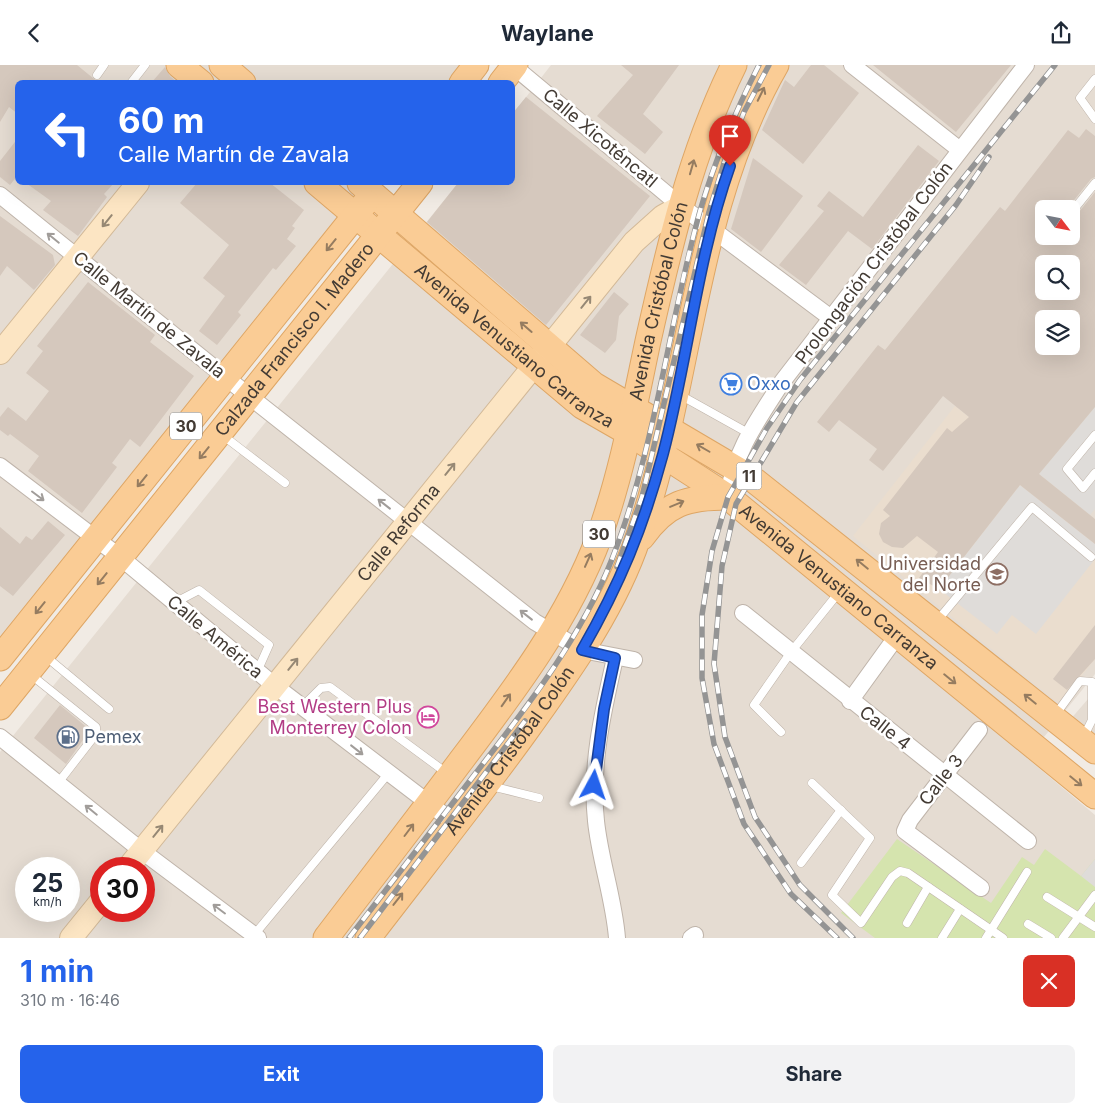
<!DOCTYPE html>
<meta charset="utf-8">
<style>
:root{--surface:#fff;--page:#f2f2f3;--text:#1f2937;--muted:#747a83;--accent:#2563eb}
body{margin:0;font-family:Inter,sans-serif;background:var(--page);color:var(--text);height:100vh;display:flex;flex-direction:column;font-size:19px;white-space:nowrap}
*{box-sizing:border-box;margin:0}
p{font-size:16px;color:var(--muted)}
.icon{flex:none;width:28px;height:28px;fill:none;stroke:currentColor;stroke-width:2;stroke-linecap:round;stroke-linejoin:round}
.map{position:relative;height:873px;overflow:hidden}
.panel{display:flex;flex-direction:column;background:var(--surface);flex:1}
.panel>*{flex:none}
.banner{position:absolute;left:15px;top:15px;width:500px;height:105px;border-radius:8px;box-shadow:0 5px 20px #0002;background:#2563eb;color:#fff;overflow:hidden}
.needle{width:32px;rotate:122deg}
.fabs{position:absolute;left:1035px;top:135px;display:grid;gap:10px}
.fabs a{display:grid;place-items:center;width:45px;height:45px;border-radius:8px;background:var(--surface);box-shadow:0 5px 20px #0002;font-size:25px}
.speed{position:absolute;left:15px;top:792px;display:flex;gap:10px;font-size:25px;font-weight:700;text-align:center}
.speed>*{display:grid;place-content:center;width:65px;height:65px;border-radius:50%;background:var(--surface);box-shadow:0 5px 20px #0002;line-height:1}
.speed small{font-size:12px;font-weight:400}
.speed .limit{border:8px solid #d22;background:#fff;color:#111}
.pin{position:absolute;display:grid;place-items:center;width:42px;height:42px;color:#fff;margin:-51px -21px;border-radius:50% 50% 50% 0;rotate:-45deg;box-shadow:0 0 5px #0007}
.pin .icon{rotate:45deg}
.me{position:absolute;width:55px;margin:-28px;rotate:5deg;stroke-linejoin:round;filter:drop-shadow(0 0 4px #0008)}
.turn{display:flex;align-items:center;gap:18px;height:105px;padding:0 20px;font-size:22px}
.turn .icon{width:65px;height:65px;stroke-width:2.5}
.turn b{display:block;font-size:35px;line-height:42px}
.round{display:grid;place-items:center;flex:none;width:52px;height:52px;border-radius:8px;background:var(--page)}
.overview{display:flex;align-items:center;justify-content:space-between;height:85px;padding:0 20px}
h1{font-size:30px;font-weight:700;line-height:38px;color:var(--accent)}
.cta{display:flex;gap:10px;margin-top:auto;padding:10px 20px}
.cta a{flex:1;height:58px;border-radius:8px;background:var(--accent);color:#fff;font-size:20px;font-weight:700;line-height:58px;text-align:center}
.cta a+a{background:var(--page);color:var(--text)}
header{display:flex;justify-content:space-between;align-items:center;height:65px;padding:0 20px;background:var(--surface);font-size:22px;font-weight:700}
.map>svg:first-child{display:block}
</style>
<header><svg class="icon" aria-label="back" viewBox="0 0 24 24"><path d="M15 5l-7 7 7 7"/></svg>Waylane<svg class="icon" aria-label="share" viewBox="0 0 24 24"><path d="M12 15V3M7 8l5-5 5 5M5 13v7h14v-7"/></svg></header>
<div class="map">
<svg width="1095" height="873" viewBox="0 0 1095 873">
<rect width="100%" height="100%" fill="#f1ebe4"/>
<g fill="#e5dcd2" fill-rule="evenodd">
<polygon points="0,0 476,0 462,18 18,18 18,118 381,118 0,590"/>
<path d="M551,0H1095V609L1027,693L1095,750V873H0V687L458,118H512L513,49ZM1044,144H1071V171H1044ZM1044,199H1071V226H1044ZM1044,254H1071V281H1044ZM26,804H69V846H26ZM101,804H144V846H101Z"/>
<polygon points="1095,626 1095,677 1069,656"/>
</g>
<polygon fill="#eaddce" points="955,341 1095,454 1095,594 1059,639 853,471"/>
<polygon fill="#d5e4ae" points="897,774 991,838 1022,792 1034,800 1045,784 1081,811 1095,794 1095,873 875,873 841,848"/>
<g fill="#dfdcd9">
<polygon points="1095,342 1095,444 1090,450 1039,409"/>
<polygon points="1020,420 1095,479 1095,494 1036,569 1012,550 997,569 939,524"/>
<polygon points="1095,794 1095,822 1081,811"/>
</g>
<g fill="#d5c8bd" fill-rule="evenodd">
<polygon points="0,0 77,0 99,18 18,18 18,49 9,42 0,57"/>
<polygon points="621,0 679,0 643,49 663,67 645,89 597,51 633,10"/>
<polygon points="811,0 824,0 859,28 803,99 762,65 785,15 794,22"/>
<polygon points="873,0 1011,0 956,67"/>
<polygon points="165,2 170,11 178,18 151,18"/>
<polygon points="526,32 650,131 546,260 427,157 458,118 512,118 512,49"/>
<path d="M1086,64L1095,71V112L1091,114L1067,144H1044V171H1071V154L1075,152L1095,127V342L1039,409L1095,454V479L1020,420L939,524L919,513L938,487L917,471L903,483L892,482L883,477L879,469L881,458L890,451L883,445L947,363L952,367L969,352L943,331L883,406L869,395L877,384L839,355L829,367L817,357L878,280L885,285L1000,142L1005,146L1068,65L1079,73ZM1044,199H1071V226H1044ZM1044,254H1071V281H1044Z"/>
<polygon points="18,73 18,110 10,120 0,112 0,96"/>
<polygon points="918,80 939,96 872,184 848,166 806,220 779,200 824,146 817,141 829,126 863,152"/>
<polygon points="753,93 803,131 761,187 731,164"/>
<polygon points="26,118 114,118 104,129 107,132 78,171 43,145 51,136"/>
<polygon points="197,118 270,118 304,145 292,161 295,163 287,174 296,181 276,205 273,203 238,247 241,250 217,280 199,266 225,231 203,213 229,180 180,138"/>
<polygon points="0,151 53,190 55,200 34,225 7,201 0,211"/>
<polygon points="88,217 155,270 150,277 194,311 140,382 130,374 112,398 117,402 82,448 28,406 39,391 10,369 8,371 0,365 0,352 8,342 26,356 49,326 26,308 43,286 37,281"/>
<polygon points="614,227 629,239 619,251 616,275 605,288 580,270"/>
<polygon points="48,456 65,470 13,531 0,521 0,462 20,479 26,471 32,475"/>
<polygon points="1095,560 1095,594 1067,625 1053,614"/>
<polygon points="60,640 90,665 66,699 34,673"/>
</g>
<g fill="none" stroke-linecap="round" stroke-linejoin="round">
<g stroke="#bfb4aa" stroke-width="9">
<g id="lane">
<polyline points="97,10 104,0"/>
<polyline points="1095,14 1080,33 1095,54"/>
<polyline points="131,18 145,0"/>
<polyline points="1071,148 1095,118"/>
<polyline points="680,330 750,369"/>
<polyline points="221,369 285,418"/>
<polyline points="1095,370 1067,404 1083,423 1095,408"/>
<polyline points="174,538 199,525 269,580 257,607"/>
<polyline points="937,556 1032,442 1091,492"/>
<polyline points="44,590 109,644"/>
<polyline points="30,609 96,662 96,669 58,718"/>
<polyline points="302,642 321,623 330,622 448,709"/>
<polyline points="1056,649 1080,616 1092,617 1092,655 1083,673"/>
<polyline points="781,667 754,640 791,587 840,526"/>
<polyline points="812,718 870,773 832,830 861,858 892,812 900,806 908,808 1003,873"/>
<polyline points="491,721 539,733"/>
<polyline points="801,798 841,745"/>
<polyline points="1047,832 1095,862"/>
<polyline points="907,858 928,822"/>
<polyline points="1028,859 1051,873"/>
<polyline points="254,870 388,709"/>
<polyline points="942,873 960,844"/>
<polyline points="986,873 1027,807"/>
<polyline points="1063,873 1095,830"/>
</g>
</g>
<g stroke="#bfb4aa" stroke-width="18">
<g id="street">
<polyline points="512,0 681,141 831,253"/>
<polyline points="852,0 960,85"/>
<polyline points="0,130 249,331 535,557 582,585 634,595"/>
<polyline points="0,401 120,492 275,621 456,759"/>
<path d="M728,432C733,388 759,353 782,317L1026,0"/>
<polyline points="743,548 1028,776"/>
<path d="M615,593C603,646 590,701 596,756C600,795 614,834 617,873"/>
<polyline points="850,636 897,571"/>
<polyline points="979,665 910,755 905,766 981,823"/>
<polyline points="0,672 142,786 258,873"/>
<polyline points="691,873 695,870"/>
</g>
</g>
<g stroke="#d2b998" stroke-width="24">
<g id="secondary">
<polyline points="0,288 138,118"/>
<path id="s1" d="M127,804L634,177L663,151L681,141"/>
<polyline points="71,873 101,836"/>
</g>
</g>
<g stroke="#dea665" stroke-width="27">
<g id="primary">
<polyline points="179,0 201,18"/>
<polyline points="222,0 243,18"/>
<polyline points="462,18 476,0"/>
<polyline points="501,18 515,0"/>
<path id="s2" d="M317,118L582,341L629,368L728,432L1095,731"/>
<polyline points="360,118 594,320 750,412 1095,686"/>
<path d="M642,472C666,438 687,432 728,432"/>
<polyline points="0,593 366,137"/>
<path id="s3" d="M0,642L420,118"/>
<path id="s4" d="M326,873C371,814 416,756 460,697C513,627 568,555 599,472C622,408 634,342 648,276C669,182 691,87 734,0"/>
<path id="s5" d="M368,873C420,805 473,739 523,670C565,612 609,551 634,484C692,326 690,149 776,0"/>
</g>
</g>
<use href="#lane" stroke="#fff" stroke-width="8"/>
<use href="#street" stroke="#fff" stroke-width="16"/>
<use href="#secondary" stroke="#fce5c3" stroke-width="22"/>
<use href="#primary" stroke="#facc95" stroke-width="25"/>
<g stroke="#949494" stroke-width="5.5">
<g id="rail">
<polyline points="617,502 642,432 709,147 724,98 744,47 769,0"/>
<path d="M349,873C391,818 433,764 475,709C527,642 581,573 612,494C656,381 668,261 700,146C715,95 735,47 759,0"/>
<polyline points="360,873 525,656"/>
<polyline points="837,873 791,829 744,759 714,679 702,613 702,550 712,486 728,432 767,363 800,315 1055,0"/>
<polyline points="853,873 800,820 755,752 725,672 714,599 722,501 736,439 797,337 956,140 989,92"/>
</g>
</g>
<use href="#rail" stroke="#fff" stroke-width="4" stroke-dasharray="11" stroke-linecap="butt"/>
</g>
<defs><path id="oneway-shaft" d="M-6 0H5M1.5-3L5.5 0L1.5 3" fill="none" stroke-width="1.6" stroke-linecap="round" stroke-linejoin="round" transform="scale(1.25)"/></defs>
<g stroke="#957c60">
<use href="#oneway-shaft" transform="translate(761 29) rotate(-64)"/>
<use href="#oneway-shaft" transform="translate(692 102) rotate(-74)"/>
<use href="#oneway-shaft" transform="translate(331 180) rotate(129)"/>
<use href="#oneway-shaft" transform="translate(526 262) rotate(-139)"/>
<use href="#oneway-shaft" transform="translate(703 383) rotate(-150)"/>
<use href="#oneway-shaft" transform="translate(204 388) rotate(129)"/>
<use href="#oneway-shaft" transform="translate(142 416) rotate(129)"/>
<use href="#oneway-shaft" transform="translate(677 439) rotate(-23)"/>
<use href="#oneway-shaft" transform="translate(588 495) rotate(-66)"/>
<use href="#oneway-shaft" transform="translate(862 499) rotate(-141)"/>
<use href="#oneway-shaft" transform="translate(102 514) rotate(129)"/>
<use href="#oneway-shaft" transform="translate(40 543) rotate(129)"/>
<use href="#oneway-shaft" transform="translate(950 614) rotate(39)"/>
<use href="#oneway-shaft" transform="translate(1030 634) rotate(-141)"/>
<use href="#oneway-shaft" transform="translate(506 635) rotate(-55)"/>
<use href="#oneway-shaft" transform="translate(1076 716) rotate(39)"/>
<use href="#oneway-shaft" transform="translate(409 765) rotate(-53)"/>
<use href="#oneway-shaft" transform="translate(398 834) rotate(-52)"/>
</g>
<g stroke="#968874">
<use href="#oneway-shaft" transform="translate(107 156) rotate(129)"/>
<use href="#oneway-shaft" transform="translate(586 237) rotate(-51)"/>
<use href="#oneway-shaft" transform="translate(450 404) rotate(-51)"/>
<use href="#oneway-shaft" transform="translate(293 599) rotate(-51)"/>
<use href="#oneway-shaft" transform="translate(158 766) rotate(-51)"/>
</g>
<g stroke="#a19d9a">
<use href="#oneway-shaft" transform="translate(53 173) rotate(-141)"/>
<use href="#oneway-shaft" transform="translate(38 431) rotate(37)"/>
<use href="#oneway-shaft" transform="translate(384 439) rotate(-142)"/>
<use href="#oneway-shaft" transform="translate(526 550) rotate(-142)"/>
<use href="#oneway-shaft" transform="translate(357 685) rotate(38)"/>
<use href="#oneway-shaft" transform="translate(91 745) rotate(-141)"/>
<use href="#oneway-shaft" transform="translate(219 844) rotate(-143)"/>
</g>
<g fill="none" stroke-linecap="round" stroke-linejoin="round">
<g stroke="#184099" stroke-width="12">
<path id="route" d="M594,720L604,644L615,593L582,585C620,519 643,463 663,389C688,294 697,194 730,101"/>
</g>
<use href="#route" stroke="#2563eb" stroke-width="9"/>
</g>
<defs>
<g id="supermarket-ring" transform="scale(1.125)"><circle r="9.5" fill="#fff" stroke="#3f7fe0" stroke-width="1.5"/><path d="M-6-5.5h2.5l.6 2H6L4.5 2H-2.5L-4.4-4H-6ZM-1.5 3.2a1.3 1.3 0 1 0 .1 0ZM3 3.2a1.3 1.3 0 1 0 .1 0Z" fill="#3f7fe0"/></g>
<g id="university-ring" transform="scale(1.125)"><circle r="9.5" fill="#fff" stroke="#8d6e63" stroke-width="1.5"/><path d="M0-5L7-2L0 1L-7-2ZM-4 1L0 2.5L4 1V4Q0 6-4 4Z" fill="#8d6e63"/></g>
<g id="hotel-ring" transform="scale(1.125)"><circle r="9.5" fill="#fff" stroke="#d1479c" stroke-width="1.5"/><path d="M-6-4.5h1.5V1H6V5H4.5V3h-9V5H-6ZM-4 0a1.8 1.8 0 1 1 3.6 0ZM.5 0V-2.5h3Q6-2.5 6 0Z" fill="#d1479c"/></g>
<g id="fuel-ring" transform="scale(1.125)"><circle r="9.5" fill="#fff" stroke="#5c6f8a" stroke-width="1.5"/><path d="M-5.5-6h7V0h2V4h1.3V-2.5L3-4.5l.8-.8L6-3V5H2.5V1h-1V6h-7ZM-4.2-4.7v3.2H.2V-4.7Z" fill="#5c6f8a"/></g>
</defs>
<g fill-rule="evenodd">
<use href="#supermarket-ring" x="731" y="319"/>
<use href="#university-ring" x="997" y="509"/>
<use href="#hotel-ring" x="428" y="652"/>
<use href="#fuel-ring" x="68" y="672"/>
</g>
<g text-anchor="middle" stroke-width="5" stroke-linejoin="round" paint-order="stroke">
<g fill="#fff" stroke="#7b7671" stroke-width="1">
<rect x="170" y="347.5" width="32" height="27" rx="4"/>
<rect x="736.5" y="397.5" width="25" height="27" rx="4"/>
<rect x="583" y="455.5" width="32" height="27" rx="4"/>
</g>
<g font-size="16" font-weight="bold" fill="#433b34">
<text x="186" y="367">30</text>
<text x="749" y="417">11</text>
<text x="599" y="475">30</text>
</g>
<g font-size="18" fill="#433b34" stroke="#fff">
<text transform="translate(600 73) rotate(40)" y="6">Calle Xicoténcatl</text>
<text transform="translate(874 198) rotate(-53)" y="6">Prolongación Cristóbal Colón</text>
<text dy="6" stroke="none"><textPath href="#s4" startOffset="730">Avenida Cristóbal Colón</textPath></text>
<text transform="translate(149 250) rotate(39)" y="6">Calle Martín de Zavala</text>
<text dy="6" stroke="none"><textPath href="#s3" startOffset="471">Calzada Francisco I. Madero</textPath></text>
<text dy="6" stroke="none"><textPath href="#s2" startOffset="256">Avenida Venustiano Carranza</textPath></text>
<text dy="6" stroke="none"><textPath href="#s1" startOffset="432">Calle Reforma</textPath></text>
<text dy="6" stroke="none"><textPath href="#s2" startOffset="661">Avenida Venustiano Carranza</textPath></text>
<text transform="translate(215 572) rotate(40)" y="6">Calle América</text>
<text transform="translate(885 663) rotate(38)" y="6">Calle 4</text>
<text dy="6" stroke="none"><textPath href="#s5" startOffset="235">Avenida Cristóbal Colón</textPath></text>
<text transform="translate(941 715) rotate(-52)" y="6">Calle 3</text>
</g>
<g font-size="18" fill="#366cbe" stroke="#fff" text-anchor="start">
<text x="747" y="325">Oxxo</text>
</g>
<g font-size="18" fill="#785e54" stroke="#fff" text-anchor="end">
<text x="981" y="505">Universidad<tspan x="981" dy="21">del Norte</tspan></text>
</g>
<g font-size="18" fill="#b23c85" stroke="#fff" text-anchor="end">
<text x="412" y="648">Best Western Plus<tspan x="412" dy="21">Monterrey Colon</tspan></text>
</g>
<g font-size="18" fill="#4e5e75" stroke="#fff" text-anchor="start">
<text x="84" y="678">Pemex</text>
</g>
</g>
</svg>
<div class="fabs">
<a><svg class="needle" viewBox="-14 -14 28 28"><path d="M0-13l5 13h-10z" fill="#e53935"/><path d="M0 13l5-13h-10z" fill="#747a83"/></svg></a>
<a><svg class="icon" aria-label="search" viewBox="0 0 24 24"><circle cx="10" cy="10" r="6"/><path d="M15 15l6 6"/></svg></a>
<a><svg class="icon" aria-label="layers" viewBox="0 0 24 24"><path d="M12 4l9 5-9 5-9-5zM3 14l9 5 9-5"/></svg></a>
</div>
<div class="speed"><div>25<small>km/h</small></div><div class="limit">30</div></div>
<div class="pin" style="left:730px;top:101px;background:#d93025"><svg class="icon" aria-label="arrive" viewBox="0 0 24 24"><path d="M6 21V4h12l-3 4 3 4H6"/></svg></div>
<svg class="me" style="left:594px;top:720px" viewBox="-20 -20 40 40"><path d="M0-17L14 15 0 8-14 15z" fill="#2563eb" stroke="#fff" stroke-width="4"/></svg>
<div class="banner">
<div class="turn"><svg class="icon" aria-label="left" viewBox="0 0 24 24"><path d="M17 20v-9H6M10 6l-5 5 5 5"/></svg><div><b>60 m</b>Calle Martín de Zavala</div></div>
</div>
</div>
<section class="panel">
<div class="overview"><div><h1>1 min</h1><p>310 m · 16:46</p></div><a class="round" style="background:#d93025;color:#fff"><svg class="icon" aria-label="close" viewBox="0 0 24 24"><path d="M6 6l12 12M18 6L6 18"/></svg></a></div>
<div class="cta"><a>Exit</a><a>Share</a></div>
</section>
